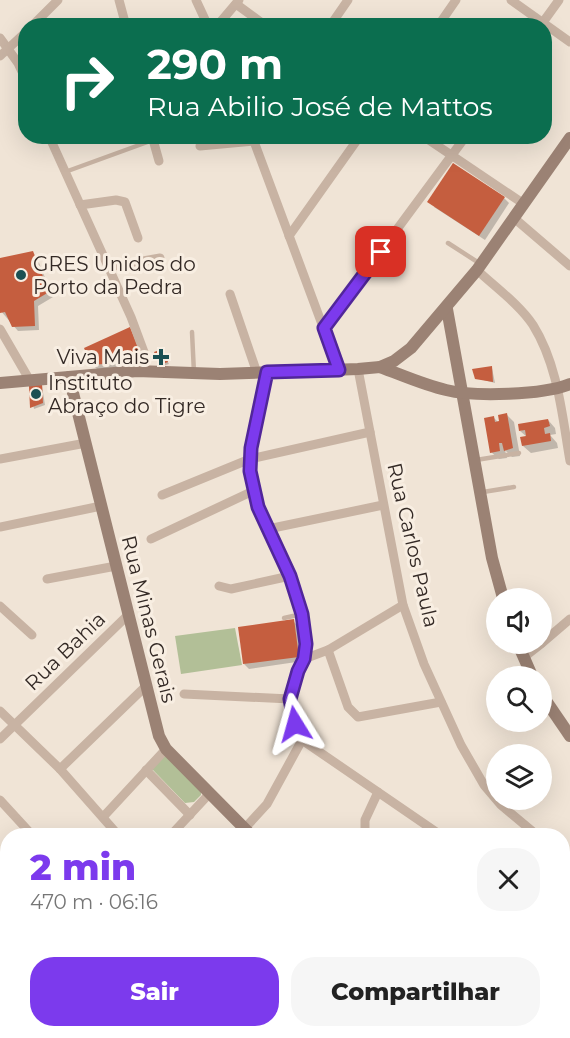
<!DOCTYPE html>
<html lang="pt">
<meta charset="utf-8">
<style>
:root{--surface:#fff;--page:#f6f6f6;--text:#222;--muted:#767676;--accent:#7c3aed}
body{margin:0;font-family:Montserrat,sans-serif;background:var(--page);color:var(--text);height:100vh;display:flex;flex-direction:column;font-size:22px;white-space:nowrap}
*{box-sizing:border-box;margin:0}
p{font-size:20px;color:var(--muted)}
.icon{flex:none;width:33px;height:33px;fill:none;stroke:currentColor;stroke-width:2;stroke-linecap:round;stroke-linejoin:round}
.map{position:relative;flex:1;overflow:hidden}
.side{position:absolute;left:0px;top:828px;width:570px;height:210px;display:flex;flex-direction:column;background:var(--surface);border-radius:24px 24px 0 0;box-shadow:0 6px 24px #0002}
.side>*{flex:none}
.guide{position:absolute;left:18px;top:18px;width:534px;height:126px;border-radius:24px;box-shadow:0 6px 24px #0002;background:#0b6e4f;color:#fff;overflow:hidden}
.buttons{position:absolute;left:486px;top:588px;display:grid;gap:12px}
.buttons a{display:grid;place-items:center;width:66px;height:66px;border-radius:50%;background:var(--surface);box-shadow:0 6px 24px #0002;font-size:30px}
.pin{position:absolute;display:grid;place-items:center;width:51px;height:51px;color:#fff;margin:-26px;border-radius:12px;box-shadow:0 3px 9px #0006}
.me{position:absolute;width:66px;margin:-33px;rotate:352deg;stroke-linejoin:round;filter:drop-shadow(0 0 4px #0008)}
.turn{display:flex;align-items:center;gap:21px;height:126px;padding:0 30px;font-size:27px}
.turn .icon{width:78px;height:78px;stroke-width:2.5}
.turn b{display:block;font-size:42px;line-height:51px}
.round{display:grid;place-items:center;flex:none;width:63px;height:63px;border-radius:24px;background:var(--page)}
.head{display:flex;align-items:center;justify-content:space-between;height:102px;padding:0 30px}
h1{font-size:36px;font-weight:800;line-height:45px;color:var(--accent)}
.action{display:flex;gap:12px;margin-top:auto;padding:12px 30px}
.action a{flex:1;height:69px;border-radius:24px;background:var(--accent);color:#fff;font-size:24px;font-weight:800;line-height:69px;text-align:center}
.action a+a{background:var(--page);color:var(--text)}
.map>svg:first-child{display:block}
</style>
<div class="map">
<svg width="570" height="1038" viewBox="0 0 570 1038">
<rect width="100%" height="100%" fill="#f0e4d6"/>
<g fill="#b2bf97">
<polygon points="235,628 242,665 181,674 175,636"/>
<polygon points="166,755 201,791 201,795 194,802 185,803 152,769"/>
</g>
<g fill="#0003">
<polygon points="504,198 509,203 485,240 434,207"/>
<polygon points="32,252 37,258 53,297 38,306 39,330 18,331 0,310 0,259"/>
<polygon points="129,329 145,365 97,369 92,364"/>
<polygon points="162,351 169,364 163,366 161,364"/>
<polygon points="492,368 495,383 476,378"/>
<polygon points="42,386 45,405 34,409 30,387"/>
<polygon points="507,415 514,422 520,456 512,457 505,450 507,458 499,459 491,452 493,417 501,425"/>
<polygon points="548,420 555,428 556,434 550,435 557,443 558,448 531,453 523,446 527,437 520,431"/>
<polygon points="293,621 298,626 303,661 249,669 244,664"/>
</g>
<g fill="#c55e3f">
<polygon points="453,163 505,197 479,236 427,202"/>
<polygon points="33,251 49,292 34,301 35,326 12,327 5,312 0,313 0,258"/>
<polygon points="130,327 141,354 140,361 91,365 84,348"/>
<polygon points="162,349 168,362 160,365 154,352"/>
<polygon points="492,366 493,382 475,379 472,369"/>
<polygon points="42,384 43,403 30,408 29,386"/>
<polygon points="507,413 513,448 504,451 502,443 499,443 500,451 490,453 484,418 494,416 495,422 499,421 498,415"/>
<polygon points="548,419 550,426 544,428 545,434 550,433 551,441 522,446 520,437 526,436 525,430 519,431 518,424"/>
<polygon points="294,619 299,657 243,664 238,627"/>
<polygon points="523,1030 558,1030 550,1038 515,1038"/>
</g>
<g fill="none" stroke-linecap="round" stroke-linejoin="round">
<g stroke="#c8b3a3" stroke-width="4.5">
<polyline points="65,172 153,140"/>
<polyline points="448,243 479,263"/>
<polyline points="192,332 194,373"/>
<polyline points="476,460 519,453"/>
<polyline points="483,492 514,487"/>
<polyline points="284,618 302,614"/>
</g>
<g stroke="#c8b3a3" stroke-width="9">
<polyline points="119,0 126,26"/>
<polyline points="196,0 208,26"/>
<polyline points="511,0 570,42"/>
<polyline points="236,4 266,26"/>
<polyline points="541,25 559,0"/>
<polyline points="32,26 58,0"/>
<polyline points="217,26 239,0"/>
<polyline points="330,26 348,0"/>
<polyline points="438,26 456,0"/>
<polyline points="0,38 18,63 26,80"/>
<polyline points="0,56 26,32"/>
<polyline points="49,136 131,317 144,352 144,371"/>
<polyline points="152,136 159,161"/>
<polyline points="252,136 339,370"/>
<polyline points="423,136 524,204"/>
<polyline points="200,146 254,141"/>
<polyline points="80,205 116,200 125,202 138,238"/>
<polyline points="514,218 570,266"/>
<polyline points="289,236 360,136"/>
<polyline points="108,267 160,258"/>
<path d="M477,270C495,287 519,304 533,325C558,365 562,415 570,461"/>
<polyline points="230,294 257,373"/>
<polyline points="324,328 466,136"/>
<polyline points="0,329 29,379"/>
<polyline points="358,369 403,605 424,664 461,745 484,785 501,805 538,836"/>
<path d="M267,372C259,410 244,451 252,490C263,537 298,576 304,626C305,637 307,648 304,658C301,672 289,685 290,701C290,715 296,728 302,740L442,836"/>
<polyline points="0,459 86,443"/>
<polyline points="162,495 250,459 370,432"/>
<polyline points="0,527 101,506"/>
<polyline points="268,529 383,505"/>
<polyline points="151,539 253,491"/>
<polyline points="47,579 116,566"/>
<polyline points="219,586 231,589 290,576"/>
<polyline points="0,606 32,635"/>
<polyline points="542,643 570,619"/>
<polyline points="328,650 348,707 358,717 441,702"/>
<polyline points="523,658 541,644"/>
<polyline points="304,659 328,650 403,605"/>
<polyline points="184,694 290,699"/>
<polyline points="0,711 60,769 119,836"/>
<polyline points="0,739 128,615"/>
<polyline points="60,769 146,686"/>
<polyline points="146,770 190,815"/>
<polyline points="0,800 33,836"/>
<polyline points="104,816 166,749"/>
<polyline points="245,828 267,804 302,740"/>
<polyline points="170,836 210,793"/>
<polyline points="365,836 365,820 378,792"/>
<polyline points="562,853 570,858"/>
<polyline points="0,944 8,942"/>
<polyline points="562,989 570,968"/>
<polyline points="0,1012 8,1009"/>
<polyline points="562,1017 570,1025"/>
<polyline points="125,1030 131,1038"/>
<polyline points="212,1030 219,1038"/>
<polyline points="101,1038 117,1030"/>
<polyline points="233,1038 241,1030"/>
<polyline points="335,1038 344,1030"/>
</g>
<g stroke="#9b8274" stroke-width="12">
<polyline points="447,309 492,558 503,598"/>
<path d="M380,367C402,375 424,385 446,390C474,397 544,395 570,384"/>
<polyline points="69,377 159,736 166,749 252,836"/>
<polyline points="0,383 137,371 220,374 358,369 380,367 394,361 411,348 477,270 570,138"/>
<polyline points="518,644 532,676"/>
<polyline points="542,695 570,736"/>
<polyline points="443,1030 450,1038"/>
</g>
</g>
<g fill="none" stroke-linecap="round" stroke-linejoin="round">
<g stroke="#51269a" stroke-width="15">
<polyline id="route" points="295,724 290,699 298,671 304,659 306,644 302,614 290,576 258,507 250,471 251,448 267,372 339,370 324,328 381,252"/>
</g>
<use href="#route" stroke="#7c3aed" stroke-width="10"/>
</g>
<g fill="#1b5053" stroke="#f8eee2" stroke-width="2">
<circle cx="21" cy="275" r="6"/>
<path d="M158 348h6v6h6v6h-6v6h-6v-6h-6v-6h6z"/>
<circle cx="36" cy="394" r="6"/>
</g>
<g text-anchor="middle" stroke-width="6" stroke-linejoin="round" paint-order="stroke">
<g font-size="20" fill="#332925" stroke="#f8eee2" text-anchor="start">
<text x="33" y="271">GRES Unidos do<tspan x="33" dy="23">Porto da Pedra</tspan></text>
<text x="149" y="364" text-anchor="end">Viva Mais</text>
<text x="48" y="390">Instituto<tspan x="48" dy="23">Abraço do Tigre</tspan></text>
</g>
<g font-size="20" fill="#332925" stroke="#f8eee2">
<text transform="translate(413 545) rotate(77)" y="7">Rua Carlos Paula</text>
<text transform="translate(149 619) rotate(76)" y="7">Rua Minas Gerais</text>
<text transform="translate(65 651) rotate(-44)" y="7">Rua Bahia</text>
</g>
</g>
</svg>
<div class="buttons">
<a><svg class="icon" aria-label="sound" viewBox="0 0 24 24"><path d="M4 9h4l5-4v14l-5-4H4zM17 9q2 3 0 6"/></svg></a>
<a><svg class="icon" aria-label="search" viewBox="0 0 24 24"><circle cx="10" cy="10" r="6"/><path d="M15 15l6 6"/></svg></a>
<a><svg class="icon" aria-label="layers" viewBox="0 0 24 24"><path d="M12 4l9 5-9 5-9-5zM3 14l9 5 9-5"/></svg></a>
</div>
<div class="pin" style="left:381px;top:252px;background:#d93025"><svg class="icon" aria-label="arrive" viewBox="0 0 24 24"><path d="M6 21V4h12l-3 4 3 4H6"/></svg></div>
<svg class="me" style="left:295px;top:724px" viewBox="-20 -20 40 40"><path d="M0-17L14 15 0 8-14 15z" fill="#7c3aed" stroke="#fff" stroke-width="4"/></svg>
<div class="guide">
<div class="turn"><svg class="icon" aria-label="right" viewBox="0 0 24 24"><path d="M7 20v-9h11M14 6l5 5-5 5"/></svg><div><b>290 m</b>Rua Abilio José de Mattos</div></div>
</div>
<section class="side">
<div class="head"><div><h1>2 min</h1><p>470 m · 06:16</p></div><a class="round"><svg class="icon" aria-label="close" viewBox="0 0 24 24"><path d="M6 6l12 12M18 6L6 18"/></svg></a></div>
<div class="action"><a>Sair</a><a>Compartilhar</a></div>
</section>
</div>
